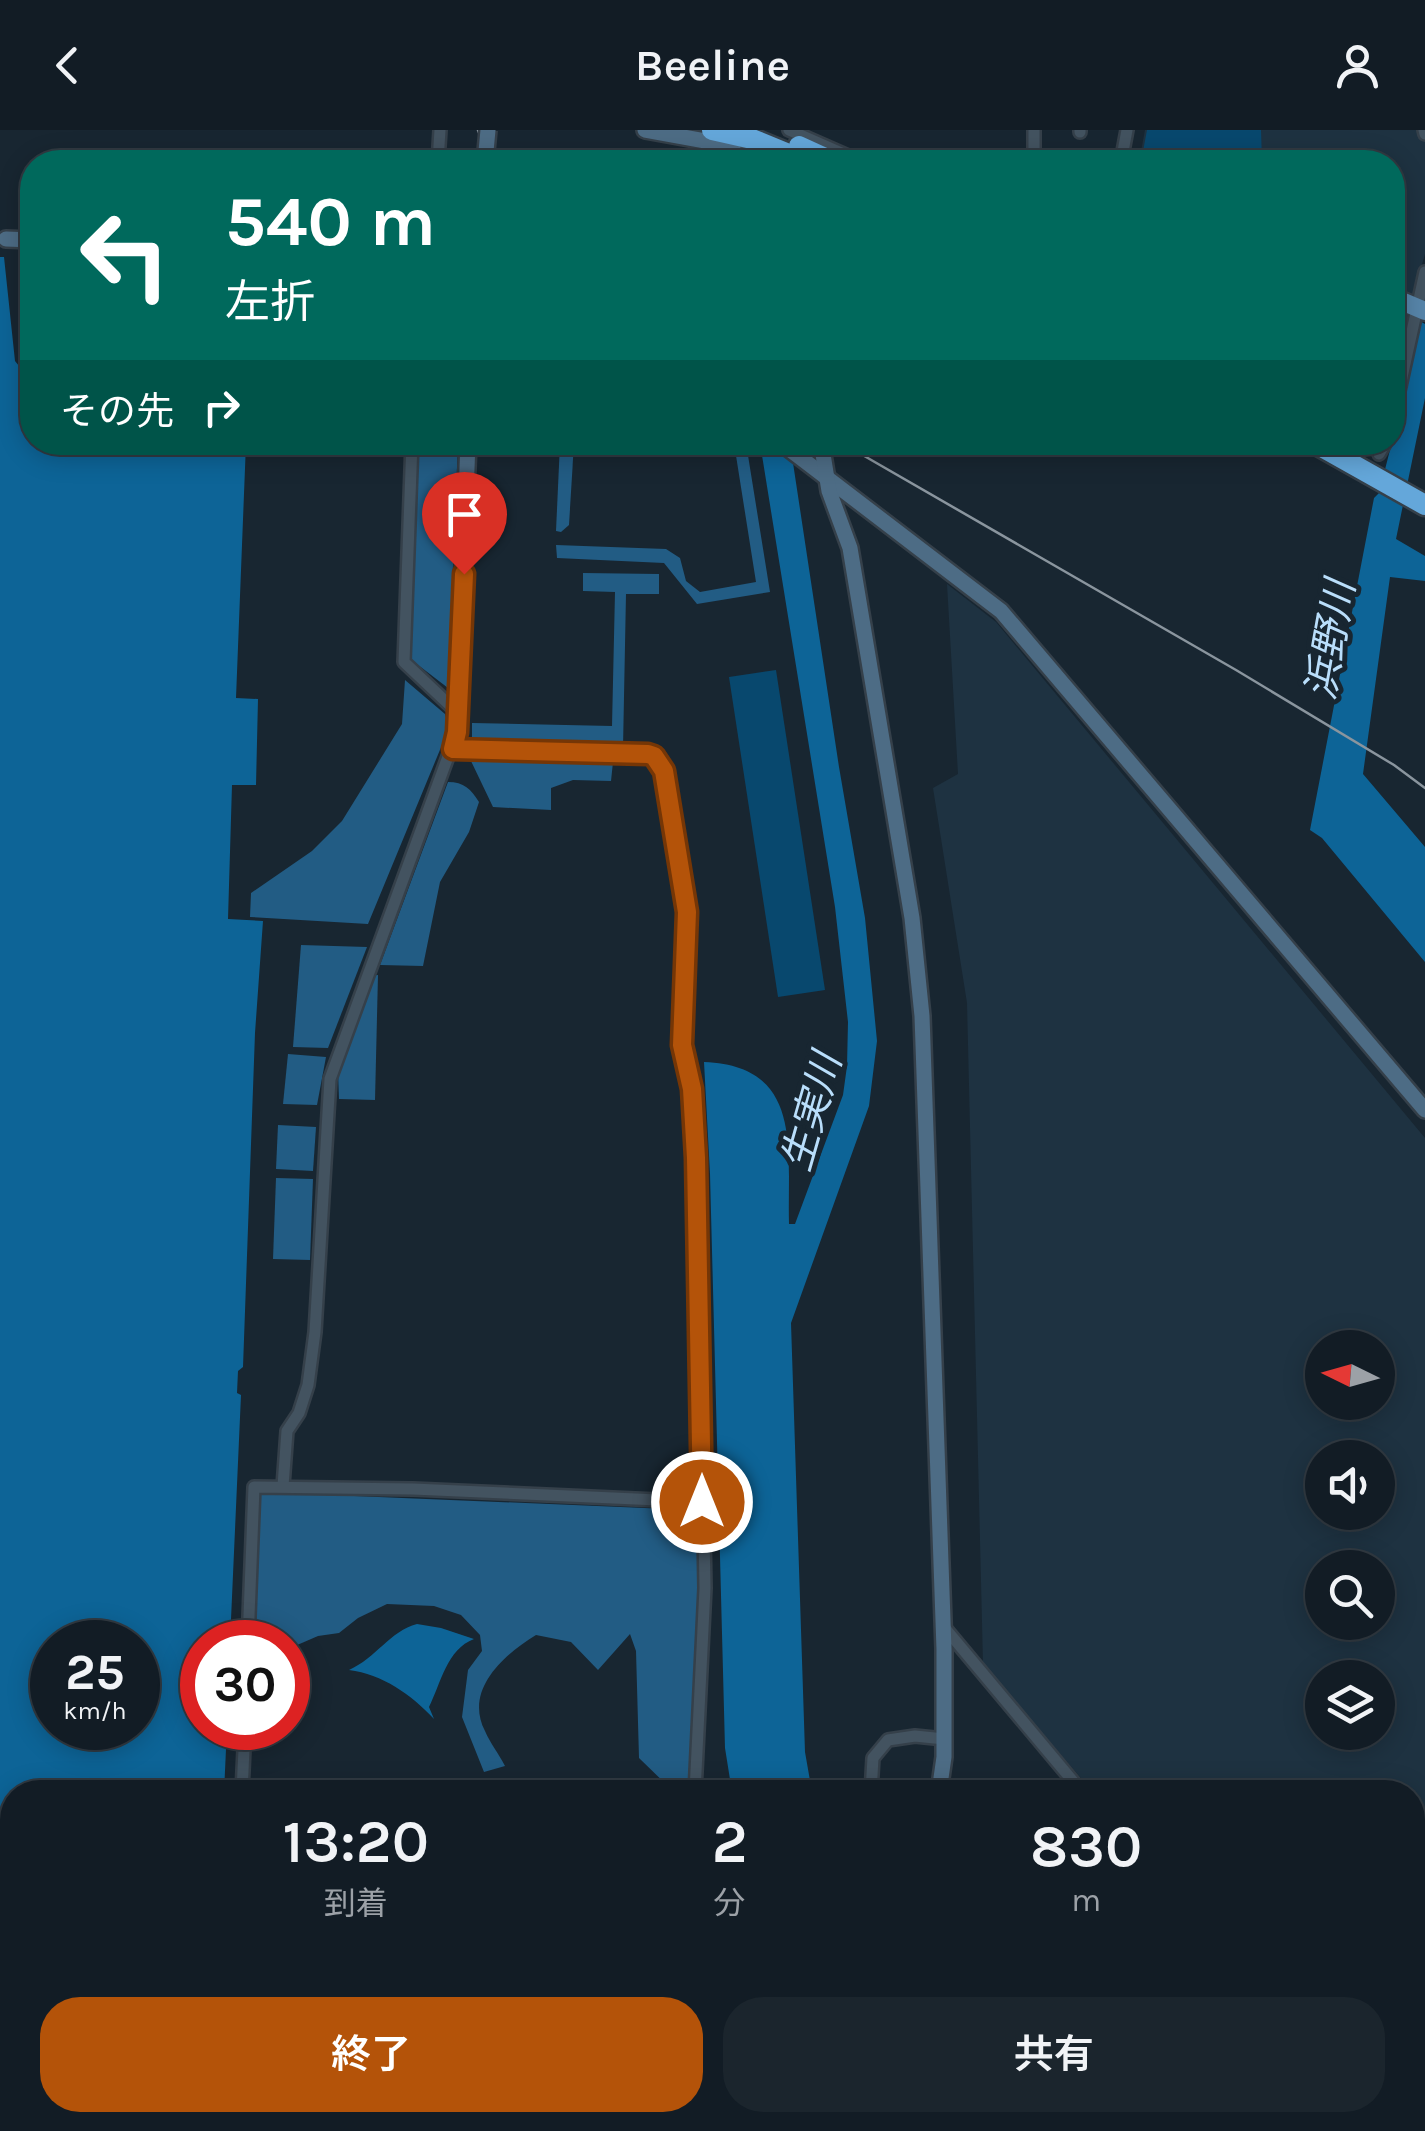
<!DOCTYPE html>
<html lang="ja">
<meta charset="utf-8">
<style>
:root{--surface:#121c25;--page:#1b252d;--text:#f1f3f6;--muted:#9ca1a7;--line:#313a42;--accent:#b45309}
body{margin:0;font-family:Karla,"Noto Sans JP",sans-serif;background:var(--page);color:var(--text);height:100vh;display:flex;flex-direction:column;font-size:38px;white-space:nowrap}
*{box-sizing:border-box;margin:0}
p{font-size:32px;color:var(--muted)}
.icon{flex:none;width:55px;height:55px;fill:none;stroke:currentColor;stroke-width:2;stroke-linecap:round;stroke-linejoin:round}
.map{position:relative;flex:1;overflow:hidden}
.drawer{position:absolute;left:0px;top:1650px;width:1425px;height:352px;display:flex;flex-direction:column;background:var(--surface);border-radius:40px 40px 0 0;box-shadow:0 5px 25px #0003,0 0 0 2px var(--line)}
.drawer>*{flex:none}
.banner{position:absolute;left:20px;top:20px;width:1385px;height:305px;border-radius:40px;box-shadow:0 5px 25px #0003,0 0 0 2px var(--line);background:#00695c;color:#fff;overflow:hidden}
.needle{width:65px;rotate:275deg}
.buttons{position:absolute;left:1305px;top:1200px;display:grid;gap:20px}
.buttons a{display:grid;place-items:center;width:90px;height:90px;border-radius:50%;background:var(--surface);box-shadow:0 5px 25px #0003,0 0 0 2px var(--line);font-size:50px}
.speed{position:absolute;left:30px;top:1490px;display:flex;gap:20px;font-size:50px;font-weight:700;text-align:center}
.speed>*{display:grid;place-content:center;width:130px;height:130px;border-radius:50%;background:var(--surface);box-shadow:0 5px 25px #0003,0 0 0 2px var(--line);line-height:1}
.speed small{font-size:25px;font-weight:400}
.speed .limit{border:15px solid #d22;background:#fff;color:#111}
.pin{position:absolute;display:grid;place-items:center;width:85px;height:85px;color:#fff;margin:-102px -42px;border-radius:50% 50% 50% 0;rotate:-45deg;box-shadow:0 0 10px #0007}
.pin .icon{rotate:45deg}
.me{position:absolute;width:110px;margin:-55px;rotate:0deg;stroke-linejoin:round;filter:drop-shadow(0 0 8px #0008)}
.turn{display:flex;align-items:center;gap:35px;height:210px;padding:0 40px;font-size:45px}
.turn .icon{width:130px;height:130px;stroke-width:2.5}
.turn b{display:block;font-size:70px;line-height:85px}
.then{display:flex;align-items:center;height:95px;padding:0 40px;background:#0003;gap:20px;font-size:38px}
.eta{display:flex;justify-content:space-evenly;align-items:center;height:170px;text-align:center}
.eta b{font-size:60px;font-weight:600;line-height:70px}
.primary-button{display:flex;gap:20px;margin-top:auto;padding:20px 40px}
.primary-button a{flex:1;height:115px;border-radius:40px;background:var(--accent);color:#fff;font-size:40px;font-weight:600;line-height:115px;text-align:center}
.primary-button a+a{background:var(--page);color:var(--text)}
header{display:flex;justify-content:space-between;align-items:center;height:130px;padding:0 40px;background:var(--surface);font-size:45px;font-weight:600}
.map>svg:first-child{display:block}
</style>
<header><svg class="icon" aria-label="back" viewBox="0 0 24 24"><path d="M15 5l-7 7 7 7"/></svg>Beeline<svg class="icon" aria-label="person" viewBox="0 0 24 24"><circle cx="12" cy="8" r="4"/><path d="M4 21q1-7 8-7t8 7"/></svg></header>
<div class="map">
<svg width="1425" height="2001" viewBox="0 0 1425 2001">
<rect width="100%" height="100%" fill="#182631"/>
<g fill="#1e3241" fill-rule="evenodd">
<polygon points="1145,0 1420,0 1425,12 1425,124 1412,169 1393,160 1392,32 1139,32"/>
<path d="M947,454L996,492L1425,1008V2001H1385L1375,1990H1412V1662H1093L983,1534L967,873L933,658L958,644ZM1322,1218H1378V1272H1322ZM1322,1328H1378V1382H1322ZM1322,1438H1378V1492H1322ZM1322,1548H1378V1602H1322Z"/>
</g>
<g fill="#08486e">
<polygon points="1147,0 1261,0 1262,32 1141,32"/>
<polygon points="776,540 825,860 778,867 729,547"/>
</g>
<g fill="#225c84">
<polygon points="419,313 458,313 448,558 409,528"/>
<polygon points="560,313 574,313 569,395 561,402 556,401"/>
<polygon points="734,313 746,313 770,462 697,474 664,433 557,428 556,415 666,419 680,428 686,451 700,462 756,452"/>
<polygon points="583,443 659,444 659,464 626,464 623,618 472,616 472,593 612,596 615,462 583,461"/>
<polygon points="405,550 445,584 449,598 368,794 250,787 251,763 312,721 342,691 402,594"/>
<polygon points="471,631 613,632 611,651 573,650 551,658 551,680 493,677"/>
<path d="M448,652C464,652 471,659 479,672L469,702L440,752L423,836L380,835Z"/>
<polygon points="301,815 367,817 328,918 293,917"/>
<polygon points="378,845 375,970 339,969 338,941 369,846"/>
<polygon points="288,924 326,927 317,975 283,974"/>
<polygon points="278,995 316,997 313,1041 276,1039"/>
<polygon points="276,1048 313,1049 310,1130 273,1129"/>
<path d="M259,1362L692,1380C711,1415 692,1611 689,1662H674L639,1628L636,1521L630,1504L598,1540L571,1512L536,1505C503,1525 464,1560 485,1601C490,1613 499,1624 505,1636L484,1642L462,1587L468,1540L482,1521L480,1505L461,1485L434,1476L387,1474L358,1488L339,1503L318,1506L288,1519V1512H254Z"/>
<polygon points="617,1990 662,1990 661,2001 579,2001"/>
</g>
<g fill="#0d6497" fill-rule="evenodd">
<path d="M0,127H4L15,231L32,252V312L246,313L236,568L258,569L256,655H232L228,789L263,791L255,903L243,1237L238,1241L237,1263L241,1265L230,1512H202V1598H227L224,1662H12V1990H184V2001H0ZM138,1512V1598H52V1512Z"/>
<polygon points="1416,189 1425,194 1425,268 1396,409 1425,426 1425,451 1390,447 1363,644 1425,717 1425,832 1322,708 1310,700 1374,368 1379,363 1392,312"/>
<path d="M760,313H790L839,637L865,788L877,911L869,976L791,1193L805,1622L812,1662H732L725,1618L710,1044L704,932C804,936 787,1019 789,1094H795L843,965L847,936L848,892L835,777Z"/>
<path d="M417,1494L441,1498L474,1509C447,1519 441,1553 429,1577L434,1589C412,1565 382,1544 349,1540C376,1528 390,1501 417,1494Z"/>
<polygon points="725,1990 814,1990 813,2001 725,2001"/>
</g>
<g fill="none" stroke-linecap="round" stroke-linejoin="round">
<g stroke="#35404a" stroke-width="16">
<g id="street">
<polyline points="789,0 862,32"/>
<polyline points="1424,0 1425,4"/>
<polyline points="1080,2 1080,0"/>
<polyline points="733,16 767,23"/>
<polyline points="438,32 440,0"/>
<polyline points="1034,32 1034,0"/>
<polyline points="1121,32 1127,0"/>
<polyline points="1392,293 1425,142"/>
<polyline points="412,312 404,532 458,583"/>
<polyline points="1379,324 1386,312"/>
<polyline points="453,619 648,624 654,626 665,641 687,782 682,915 692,959 697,1028 705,1458 695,1662"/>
<polyline points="283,1356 287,1301 299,1283 308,1255 315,1202 330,949 457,602"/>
<polyline points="944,1497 1082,1662"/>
<polyline points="248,1512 254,1357 413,1359 702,1372"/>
<polyline points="242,1662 245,1598"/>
<polyline points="871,1662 873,1628 888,1610 915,1606 944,1609"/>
<polyline points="681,1990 683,2001"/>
<polyline points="1358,1990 1367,2001"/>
<polyline points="231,2001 231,1990"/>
<polyline points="708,2001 708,1990"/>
</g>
</g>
<g stroke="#35404a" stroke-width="20">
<g id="secondary">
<polyline points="645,0 733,16"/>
<polyline points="6,109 32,110"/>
<polyline points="780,312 1001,481 1425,980"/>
<polyline points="821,312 829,361 850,418 912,788 922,886 944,1519 944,1627 939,1662"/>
<polyline points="457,602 468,312"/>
<polyline points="857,2001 860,1990"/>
</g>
</g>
<g stroke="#35404a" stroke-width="22">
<polyline id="primary" points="1392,167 1425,181"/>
</g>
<g stroke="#35404a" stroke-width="25">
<g id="highway">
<polyline points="712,0 752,9 808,32"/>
<polyline points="799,16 834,32"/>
<polyline points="1313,312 1425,375"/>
</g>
</g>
<use href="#street" stroke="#435360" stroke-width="11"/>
<use href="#secondary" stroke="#4d6c85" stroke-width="15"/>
<use href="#primary" stroke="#5785a9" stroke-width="18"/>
<use href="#highway" stroke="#64a7da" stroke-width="20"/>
<g stroke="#8a959e" stroke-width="2.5">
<polyline points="478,0 490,32"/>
<polyline points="840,312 1236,540 1394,635 1425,658"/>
</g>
<g stroke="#35404a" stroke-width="20" stroke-linecap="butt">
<polyline id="secondary-bridge" points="485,32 488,0"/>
</g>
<use href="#secondary-bridge" stroke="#4d6c85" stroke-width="15"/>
</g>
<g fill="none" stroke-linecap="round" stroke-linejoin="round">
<g stroke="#753606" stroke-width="25">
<polyline id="route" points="464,444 457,602 453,619 648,624 654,626 664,641 687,782 682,915 692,959 696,1028 702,1372"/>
</g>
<use href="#route" stroke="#b45309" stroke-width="18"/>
</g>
<g text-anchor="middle" stroke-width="10" stroke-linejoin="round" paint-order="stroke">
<g font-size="40" font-style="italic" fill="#b9defb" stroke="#182631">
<text transform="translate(1330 510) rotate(-80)" y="14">浜野川</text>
<text transform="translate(811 982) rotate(-74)" y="14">生実川</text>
</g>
</g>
</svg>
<div class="buttons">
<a><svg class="needle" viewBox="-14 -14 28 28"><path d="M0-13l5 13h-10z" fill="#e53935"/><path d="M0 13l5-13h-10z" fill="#9ca1a7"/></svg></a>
<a><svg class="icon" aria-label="sound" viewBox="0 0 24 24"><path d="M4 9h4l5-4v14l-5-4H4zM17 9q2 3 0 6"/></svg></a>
<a><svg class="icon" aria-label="search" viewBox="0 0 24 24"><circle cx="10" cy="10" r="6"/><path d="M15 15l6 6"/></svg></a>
<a><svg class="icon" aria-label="layers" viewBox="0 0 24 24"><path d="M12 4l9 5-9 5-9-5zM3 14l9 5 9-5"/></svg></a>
</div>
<div class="speed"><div>25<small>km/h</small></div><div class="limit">30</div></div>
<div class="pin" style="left:464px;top:444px;background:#d93025"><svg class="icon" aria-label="arrive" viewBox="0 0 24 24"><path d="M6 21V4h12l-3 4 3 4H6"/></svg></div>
<svg class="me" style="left:702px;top:1372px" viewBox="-20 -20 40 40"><circle r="17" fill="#b45309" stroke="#fff" stroke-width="3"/><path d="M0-11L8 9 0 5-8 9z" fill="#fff"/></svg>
<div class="banner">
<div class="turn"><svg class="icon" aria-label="left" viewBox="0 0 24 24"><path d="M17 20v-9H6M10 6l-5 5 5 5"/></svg><div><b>540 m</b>左折</div></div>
<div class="then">その先<svg class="icon" aria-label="right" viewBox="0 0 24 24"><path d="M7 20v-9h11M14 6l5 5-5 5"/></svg></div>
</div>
<section class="drawer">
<div class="eta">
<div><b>13:20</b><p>到着</p></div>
<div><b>2</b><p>分</p></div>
<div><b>830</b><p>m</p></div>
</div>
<div class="primary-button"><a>終了</a><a>共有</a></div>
</section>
</div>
